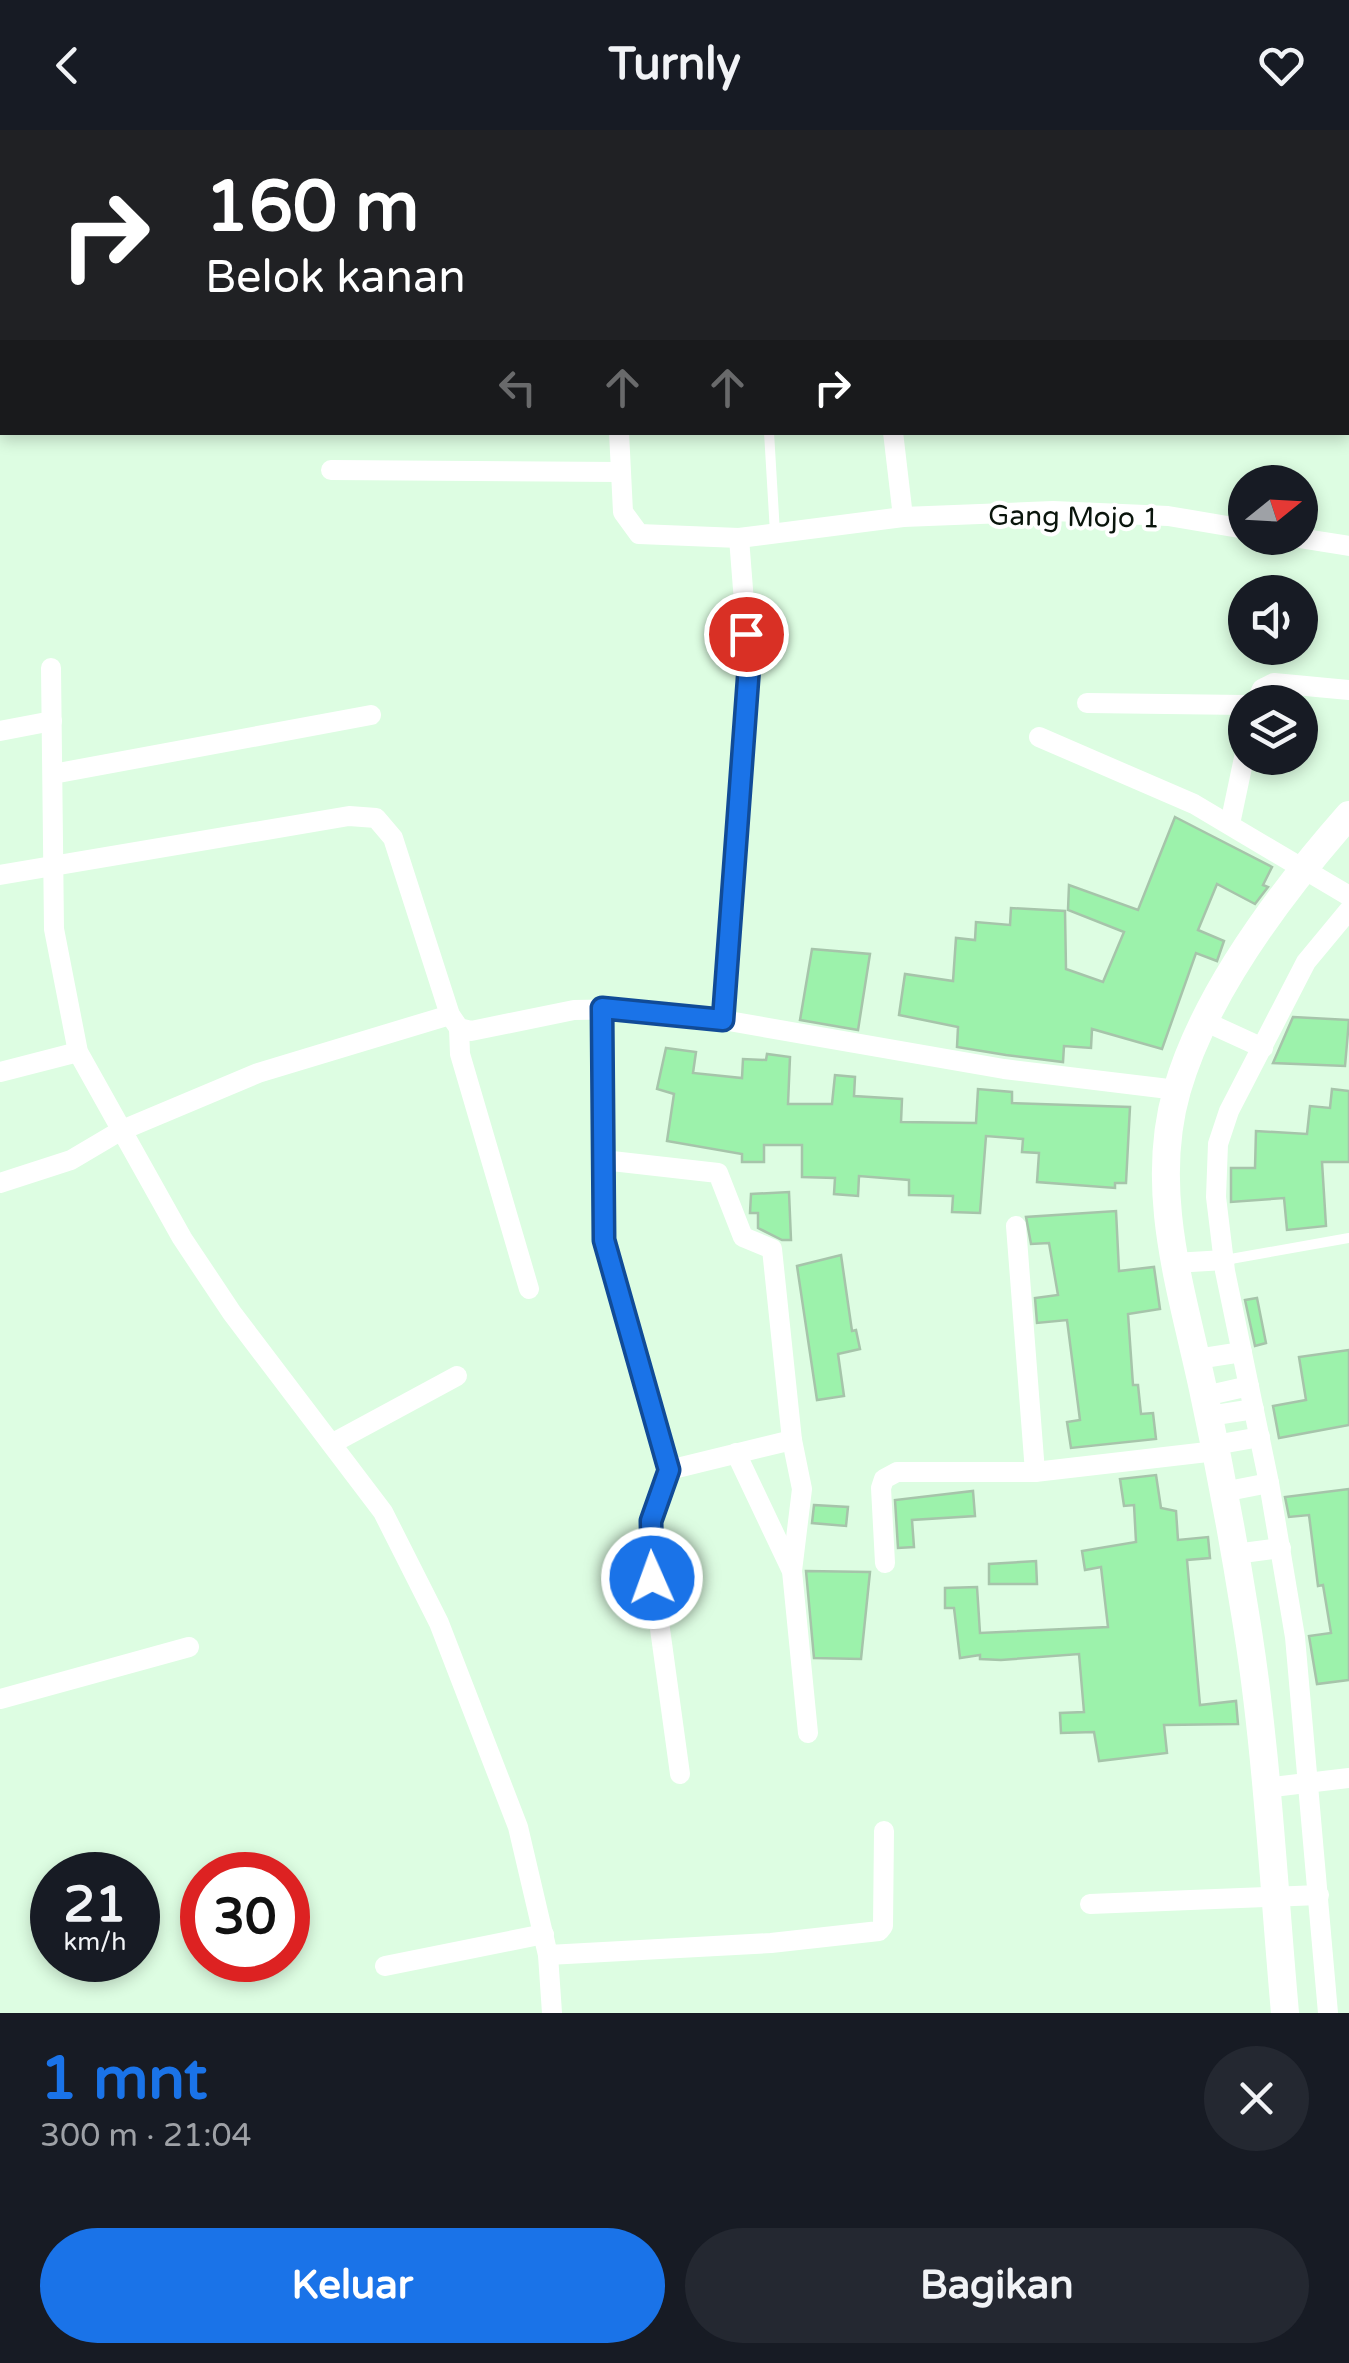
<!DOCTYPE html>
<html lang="id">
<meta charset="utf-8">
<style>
:root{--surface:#171b24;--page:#242831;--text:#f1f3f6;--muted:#9ea1a6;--accent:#1a73e8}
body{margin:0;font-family:"Varela Round",sans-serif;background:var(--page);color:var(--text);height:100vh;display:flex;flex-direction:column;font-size:38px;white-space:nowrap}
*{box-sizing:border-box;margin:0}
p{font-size:32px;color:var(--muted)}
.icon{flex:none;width:55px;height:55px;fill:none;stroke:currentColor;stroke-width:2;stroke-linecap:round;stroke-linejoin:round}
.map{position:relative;height:1883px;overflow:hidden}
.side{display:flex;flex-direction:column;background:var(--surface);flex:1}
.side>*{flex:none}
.hud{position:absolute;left:0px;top:0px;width:1350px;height:305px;box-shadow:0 5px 15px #0003;background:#202124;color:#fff;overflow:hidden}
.needle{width:65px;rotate:72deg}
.tools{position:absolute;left:1228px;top:335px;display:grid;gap:20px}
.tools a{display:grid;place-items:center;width:90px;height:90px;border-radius:50%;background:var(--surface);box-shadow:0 5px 15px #0003;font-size:50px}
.speed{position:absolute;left:30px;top:1722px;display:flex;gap:20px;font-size:50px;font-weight:700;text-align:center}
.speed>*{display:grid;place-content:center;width:130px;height:130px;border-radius:50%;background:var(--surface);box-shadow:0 5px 15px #0003;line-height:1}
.speed small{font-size:25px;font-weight:400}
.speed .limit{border:15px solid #d22;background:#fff;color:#111}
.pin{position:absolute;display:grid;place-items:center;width:85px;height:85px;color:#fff;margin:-42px;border:5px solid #fff;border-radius:50%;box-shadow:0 2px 10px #0007}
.me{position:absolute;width:110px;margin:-55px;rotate:358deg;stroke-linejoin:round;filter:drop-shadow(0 0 8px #0008)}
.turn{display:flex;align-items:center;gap:35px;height:210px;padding:0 40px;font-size:45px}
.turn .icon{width:130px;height:130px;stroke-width:2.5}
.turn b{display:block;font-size:70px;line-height:85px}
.lanes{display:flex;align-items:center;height:95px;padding:0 40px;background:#0003;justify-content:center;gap:50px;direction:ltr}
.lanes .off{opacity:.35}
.round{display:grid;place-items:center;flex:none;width:105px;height:105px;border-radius:52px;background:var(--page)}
.headline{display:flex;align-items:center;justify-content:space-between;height:170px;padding:0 40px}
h1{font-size:60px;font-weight:800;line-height:75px;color:var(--accent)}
.primary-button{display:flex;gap:20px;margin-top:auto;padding:20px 40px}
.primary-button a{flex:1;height:115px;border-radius:60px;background:var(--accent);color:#fff;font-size:40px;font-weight:800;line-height:115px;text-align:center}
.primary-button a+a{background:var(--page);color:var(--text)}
header{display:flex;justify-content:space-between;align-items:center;height:130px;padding:0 40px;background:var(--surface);font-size:45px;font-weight:800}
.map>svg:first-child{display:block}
</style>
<header><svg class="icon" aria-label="back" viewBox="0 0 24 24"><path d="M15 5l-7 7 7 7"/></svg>Turnly<svg class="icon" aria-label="heart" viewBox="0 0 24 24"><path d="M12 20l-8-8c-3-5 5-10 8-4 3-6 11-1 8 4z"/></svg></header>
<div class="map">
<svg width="1349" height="1883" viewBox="0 0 1349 1883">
<rect width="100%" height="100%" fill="#ddfde2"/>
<g fill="#9cf2ab" stroke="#a6c4aa" stroke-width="2.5">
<polygon points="1175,687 1272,737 1263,755 1268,757 1255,774 1217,754 1198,800 1224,811 1217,831 1196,823 1162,919 1092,899 1091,918 1064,916 1063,932 1006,925 957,917 958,897 899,885 905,844 953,851 956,808 975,810 976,792 1010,795 1011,778 1065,781 1066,839 1103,852 1124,802 1068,780 1069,755 1138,780"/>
<polygon points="812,819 870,824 858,900 800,890"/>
<polygon points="1293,887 1349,890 1345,936 1273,933"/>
<polygon points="666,918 696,922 693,943 742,948 743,929 766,930 767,924 790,927 788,974 832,974 835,945 855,947 854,966 902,969 901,992 976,993 978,959 1012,962 1012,973 1130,977 1126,1053 1115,1053 1115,1058 1037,1052 1039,1023 1022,1022 1023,1009 986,1006 980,1083 952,1082 953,1066 909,1065 909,1050 859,1046 858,1066 834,1064 835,1048 802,1047 802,1015 764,1015 764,1032 742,1032 742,1024 667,1011 674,964 657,959"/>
<polygon points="1332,959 1349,961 1349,1032 1322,1032 1326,1096 1287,1100 1284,1068 1231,1072 1231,1038 1255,1038 1256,1001 1307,1004 1310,976 1330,978"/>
<polygon points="789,1062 791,1110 782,1110 758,1098 758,1083 750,1083 751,1064"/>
<polygon points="1116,1081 1119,1141 1154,1137 1160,1179 1128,1184 1133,1255 1138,1255 1141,1284 1153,1283 1156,1309 1071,1318 1067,1292 1080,1290 1067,1190 1037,1193 1035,1168 1058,1165 1049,1113 1031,1114 1026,1087"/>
<polygon points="841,1125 852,1201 856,1200 860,1219 838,1224 844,1266 817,1270 797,1136"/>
<polygon points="1257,1168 1266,1213 1255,1216 1245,1170"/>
<polygon points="1349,1220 1349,1295 1279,1308 1273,1276 1306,1270 1299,1227"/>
<polygon points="1156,1345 1161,1378 1176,1381 1178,1410 1208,1407 1210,1428 1187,1430 1200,1575 1236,1571 1238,1594 1164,1595 1167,1623 1099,1631 1094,1602 1061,1603 1060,1583 1084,1582 1079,1524 1001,1530 980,1529 980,1525 960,1528 954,1478 945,1478 945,1458 977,1457 980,1503 1108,1497 1101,1437 1085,1440 1082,1421 1136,1412 1134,1375 1124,1376 1120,1349"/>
<polygon points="1349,1359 1349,1550 1317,1554 1309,1506 1331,1503 1323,1455 1318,1456 1309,1385 1289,1387 1285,1367"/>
<polygon points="973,1361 975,1386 912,1390 914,1417 898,1418 895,1370"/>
<polygon points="814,1375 848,1377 846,1396 812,1393"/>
<polygon points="1036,1431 1037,1454 989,1454 989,1434"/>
<polygon points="806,1441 870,1442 861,1529 814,1528"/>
</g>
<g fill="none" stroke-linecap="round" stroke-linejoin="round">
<g stroke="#fff" stroke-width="10">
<polyline points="769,302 775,403"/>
<polyline points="1225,1130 1349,1108"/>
</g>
<g stroke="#fff" stroke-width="20">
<polyline points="872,2 872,0"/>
<polyline points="1205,2 1206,0"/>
<polyline points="619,302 623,382 639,404 739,408 903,387 1053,381 1168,386 1245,399"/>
<polyline points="893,302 903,387"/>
<polyline points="331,340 619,342"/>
<polyline points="1299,408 1349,416"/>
<polyline points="51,538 54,799 78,922 182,1108 232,1183 383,1382 439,1493 518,1697 548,1825 552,1883"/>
<polyline points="1256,572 1262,559 1274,553 1349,560"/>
<polyline points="1087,573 1245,575"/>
<polyline points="0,601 52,591"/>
<polyline points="1039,607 1194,674 1349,766"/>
<polyline points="53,644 371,585"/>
<polyline points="1230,694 1245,623"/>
<polyline points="0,745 349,686 376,688 393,708 450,885 459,898 471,901 574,880 628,879 723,890 1004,939 1177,960"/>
<polyline points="602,878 604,1110 669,1340 651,1391 649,1419 680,1644"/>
<polyline points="723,890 749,536 739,408"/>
<polyline points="1206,892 1263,918"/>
<polyline points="459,898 460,924 529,1159"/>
<polyline points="0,942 78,922"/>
<polyline points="603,1030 718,1043 743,1107 772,1119 792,1310 802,1359 792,1441 808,1603"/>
<polyline points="0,1053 71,1030 120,1001 258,943 450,885"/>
<polyline points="1016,1096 1035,1342"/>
<polyline points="1174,1133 1225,1130"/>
<polyline points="1197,1229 1242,1222"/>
<polyline points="1205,1266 1249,1256"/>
<polyline points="1209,1286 1254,1279"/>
<polyline points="333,1313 457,1246"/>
<polyline points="1215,1315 1260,1307"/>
<polyline points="736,1323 791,1439"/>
<polyline points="669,1340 792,1310"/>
<polyline points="1223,1362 1269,1353"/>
<polyline points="1235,1424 1281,1418"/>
<polyline points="885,1433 881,1358 884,1349 897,1342 1035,1342 1216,1321"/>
<polyline points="0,1569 189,1517"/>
<polyline points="1265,1658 1349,1648"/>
<polyline points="1090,1774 1319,1765"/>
<polyline points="548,1825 771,1813 879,1801 883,1796 884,1701"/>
<polyline points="385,1836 544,1804"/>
<polyline points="1328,1883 1295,1507 1269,1353 1225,1141 1216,1067 1218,1014 1229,981 1306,832 1349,780"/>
</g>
<path stroke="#fff" stroke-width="28" d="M1285,1883C1273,1750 1267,1615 1245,1483C1233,1408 1219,1333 1203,1259C1182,1161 1148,1061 1177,960C1205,863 1283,760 1349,685"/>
</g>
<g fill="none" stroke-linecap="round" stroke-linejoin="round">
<g stroke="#114b97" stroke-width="25">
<polyline id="route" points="652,1448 651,1391 669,1340 604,1110 602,878 723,890 749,536 746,504"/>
</g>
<use href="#route" stroke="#1a73e8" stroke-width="18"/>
</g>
<g text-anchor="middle" stroke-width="8" stroke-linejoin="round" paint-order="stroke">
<g font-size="28" fill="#0a150c" stroke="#fff">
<text transform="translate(1074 386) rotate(1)" y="10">Gang Mojo 1</text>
</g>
</g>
</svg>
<div class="tools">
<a><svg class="needle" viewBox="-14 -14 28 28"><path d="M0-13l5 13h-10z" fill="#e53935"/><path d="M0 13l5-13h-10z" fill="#9ea1a6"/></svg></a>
<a><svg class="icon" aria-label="sound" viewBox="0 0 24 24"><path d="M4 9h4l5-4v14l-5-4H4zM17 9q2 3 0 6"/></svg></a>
<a><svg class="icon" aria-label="layers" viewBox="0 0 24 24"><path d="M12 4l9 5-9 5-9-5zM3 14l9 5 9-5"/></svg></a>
</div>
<div class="speed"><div>21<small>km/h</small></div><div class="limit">30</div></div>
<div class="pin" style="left:746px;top:504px;background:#d93025"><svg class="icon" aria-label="arrive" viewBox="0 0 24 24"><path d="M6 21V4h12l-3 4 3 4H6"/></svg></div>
<svg class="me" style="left:652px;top:1448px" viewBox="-20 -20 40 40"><circle r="17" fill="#1a73e8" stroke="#fff" stroke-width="3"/><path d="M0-11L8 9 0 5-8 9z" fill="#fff"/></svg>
<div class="hud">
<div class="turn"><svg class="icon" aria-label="right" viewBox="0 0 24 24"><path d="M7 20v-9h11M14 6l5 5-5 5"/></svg><div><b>160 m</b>Belok kanan</div></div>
<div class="lanes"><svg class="icon off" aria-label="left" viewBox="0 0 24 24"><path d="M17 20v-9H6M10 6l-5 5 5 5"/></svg><svg class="icon off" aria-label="ahead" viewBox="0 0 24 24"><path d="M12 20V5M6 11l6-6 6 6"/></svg><svg class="icon off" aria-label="ahead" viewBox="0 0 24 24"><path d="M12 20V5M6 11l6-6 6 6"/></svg><svg class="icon" aria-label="right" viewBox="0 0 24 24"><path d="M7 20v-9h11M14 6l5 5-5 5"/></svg></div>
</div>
</div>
<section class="side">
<div class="headline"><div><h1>1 mnt</h1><p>300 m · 21:04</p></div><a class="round"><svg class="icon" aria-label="close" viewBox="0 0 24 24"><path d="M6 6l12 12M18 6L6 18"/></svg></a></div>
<div class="primary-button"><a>Keluar</a><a>Bagikan</a></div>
</section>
